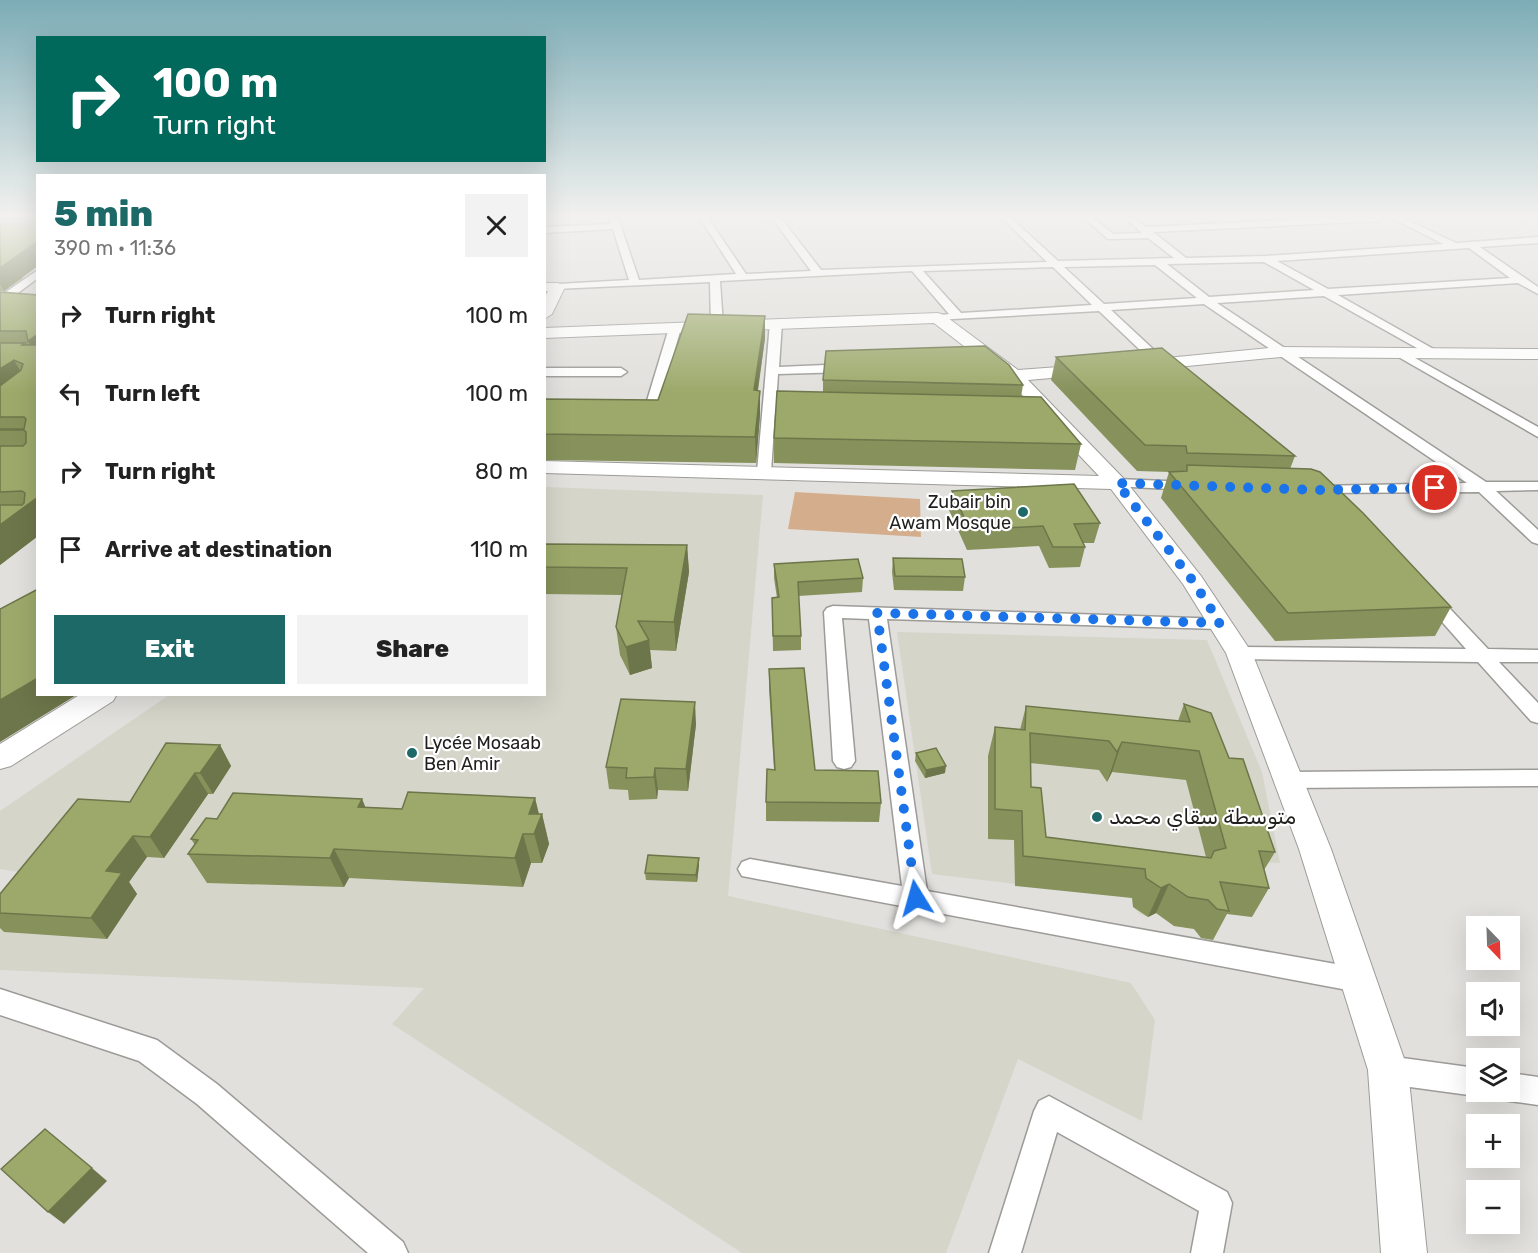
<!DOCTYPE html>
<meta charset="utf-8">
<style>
:root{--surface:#fff;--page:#f2f2f2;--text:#222;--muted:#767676;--accent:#1d6968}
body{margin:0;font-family:Rubik,Cairo,sans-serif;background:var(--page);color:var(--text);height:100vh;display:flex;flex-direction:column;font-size:22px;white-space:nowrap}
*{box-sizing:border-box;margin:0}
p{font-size:20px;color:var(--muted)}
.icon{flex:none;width:33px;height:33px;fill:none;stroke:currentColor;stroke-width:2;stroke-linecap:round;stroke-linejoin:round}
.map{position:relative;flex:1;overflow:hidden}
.details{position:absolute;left:36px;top:174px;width:510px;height:522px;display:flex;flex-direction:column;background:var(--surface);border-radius:0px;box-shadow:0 6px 24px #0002}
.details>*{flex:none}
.banner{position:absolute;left:36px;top:36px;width:510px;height:126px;border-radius:0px;box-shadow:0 6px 24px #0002;background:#00695c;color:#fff;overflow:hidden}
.needle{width:39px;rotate:157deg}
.buttons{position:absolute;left:1466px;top:916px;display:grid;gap:12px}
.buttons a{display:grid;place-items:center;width:54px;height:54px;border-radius:0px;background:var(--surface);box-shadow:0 6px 24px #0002;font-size:30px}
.pin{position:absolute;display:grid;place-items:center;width:51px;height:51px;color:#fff;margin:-26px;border:3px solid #fff;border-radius:50%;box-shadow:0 2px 6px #0007}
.me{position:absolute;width:66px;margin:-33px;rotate:352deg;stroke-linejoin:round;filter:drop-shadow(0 0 4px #0008)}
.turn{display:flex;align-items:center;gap:21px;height:126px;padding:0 18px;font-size:27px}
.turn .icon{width:78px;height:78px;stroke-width:2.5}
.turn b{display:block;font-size:42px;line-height:51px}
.round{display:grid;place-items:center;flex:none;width:63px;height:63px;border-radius:0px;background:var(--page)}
.head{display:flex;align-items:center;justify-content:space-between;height:102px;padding:0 18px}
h1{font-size:36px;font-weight:800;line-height:45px;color:var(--accent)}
.action{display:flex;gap:12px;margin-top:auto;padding:12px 18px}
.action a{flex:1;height:69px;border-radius:0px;background:var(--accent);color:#fff;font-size:24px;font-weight:800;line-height:69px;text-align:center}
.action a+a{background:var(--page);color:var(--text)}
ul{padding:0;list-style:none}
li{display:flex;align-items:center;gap:18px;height:78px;padding:0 18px}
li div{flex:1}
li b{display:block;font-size:22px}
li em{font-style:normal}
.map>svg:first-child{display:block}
</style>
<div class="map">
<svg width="1538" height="1253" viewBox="0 0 1538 1253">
<rect width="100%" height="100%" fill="#e1e0dc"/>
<g fill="#d6d5ca">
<polygon points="545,487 763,495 728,896 1131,983 1155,1020 1142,1121 1018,1059 946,1253 742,1253 392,1024 424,988 0,970 0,910 25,873 0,869 0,811 169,695 544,694"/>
<polygon points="897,632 1207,640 1262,772 1280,863 1252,862 1243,881 1252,917 1206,911 1206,938 1193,929 1174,926 1156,913 1148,917 1140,914 1133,907 1132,898 932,874"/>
</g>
<polygon fill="#d4ae8c" points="795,492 920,499 921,537 788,529"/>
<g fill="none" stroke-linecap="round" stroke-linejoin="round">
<g stroke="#9c9b98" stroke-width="3">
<g id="street">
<path d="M610,218H618L639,280L736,274L700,218H708L746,274L811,271L772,218H781L821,270L1047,262L1002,218H1011L1058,261L1174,258L1148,238L1108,239L1084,218H1093L1113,234L1142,233L1125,218H1134L1146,227L1326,218H1382L1378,221L1153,232L1186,258L1266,256L1443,244L1392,218H1403L1456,243L1538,237V243L1480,247L1538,287V294L1518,283L1338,295L1437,351L1439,353L1433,357L1324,296L1217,303L1486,482H1538V490L1496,491L1538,530V544L1532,542L1479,492L1311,493L1309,490L1311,487L1316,486L1467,483L1204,304L1111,310L1167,362L1169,365L1163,369L1159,368L1099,311L934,320V316L949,314L912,271L720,281L723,326L717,329L711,326L710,282L554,289V285L558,284L629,280L613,229L544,233V227L611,224ZM1469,248L1510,278L1328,289L1277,261ZM1264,262L1314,290L1209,297L1167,264ZM1155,265L1197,298L1104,304L1064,267ZM1053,267L1092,305L961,313L923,271Z"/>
<polygon points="38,270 38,278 6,302 0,303 0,296"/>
<polygon points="776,320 782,323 779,367 848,364 854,368 848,372 778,374 776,405 798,406 805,410 798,414 775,413 771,472 764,476 757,472 770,323"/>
<polygon points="675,325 681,328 655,418 648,422 637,421 635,418 637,415 643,414 669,328"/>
<polygon points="1399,349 1538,427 1538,437 1395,355 1393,353"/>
<polygon points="544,368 621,368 627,372 621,376 544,376"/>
<polygon points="1117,479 1190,482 1197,486 1190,490 1112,486 1110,483 1112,480"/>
<polygon points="1430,593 1436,594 1488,649 1538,650 1538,662 1499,662 1538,703 1538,723 1531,721 1478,662 1239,659 1232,657 1230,653 1232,649 1239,647 1466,649 1421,598 1424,594"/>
<polygon points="833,606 1225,619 1228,623 1225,627 1219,629 887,619 927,891 1358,968 1367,971 1371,980 1367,989 1358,992 742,876 738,869 742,862 750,859 902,886 869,619 842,618 855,761 851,767 844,769 837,767 833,761 824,612 827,608"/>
<polygon points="1538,770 1538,786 1288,788 1280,786 1277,780 1280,774 1288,772"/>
<polygon points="0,989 157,1040 217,1084 403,1242 408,1253 368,1253 197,1104 139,1061 0,1015"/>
<polygon points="1388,1056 1476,1068 1476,1092 1486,1092 1476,1096 1388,1084 1378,1080 1374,1070 1378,1060"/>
<polygon points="1509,1073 1538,1077 1538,1105 1509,1101 1499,1097 1497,1092 1509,1092"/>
<polygon points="1049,1096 1227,1192 1232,1203 1223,1253 1191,1253 1199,1211 1057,1132 1021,1253 989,1253 1034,1111 1039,1101"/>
</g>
</g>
<g stroke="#9c9b98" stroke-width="2">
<g id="secondary">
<polygon points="544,283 558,283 565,287 552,314 544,319 544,299 548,291 544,291"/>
<polygon points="938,313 944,315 1018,370 1086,365 1092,366 1095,370 1092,374 1086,375 1028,380 1124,479 1201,576 1252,653 1331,849 1408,1070 1427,1253 1381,1253 1368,1070 1299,849 1226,653 1183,584 1111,489 544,473 544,461 1099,476 1008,380 934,323 544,338 544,328"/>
<polygon points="1281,347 1538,349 1538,359 1281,357 1146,370 1140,369 1137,365 1140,361 1146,360"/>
<polygon points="81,694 117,694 113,701 11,766 0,769 0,744"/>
</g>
</g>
<use href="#street" fill="#fff" fill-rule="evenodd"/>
<use href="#secondary" fill="#fff" fill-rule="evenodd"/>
</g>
<g fill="#86915b" fill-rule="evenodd">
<polygon points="0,218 23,278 4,291 0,291"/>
<polygon points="0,292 38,295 38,536 0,565"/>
<polygon points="765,316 765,338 758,391 760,391 760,415 756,463 544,460 544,399 658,400"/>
<polygon points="1056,357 1295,456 1290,469 1451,607 1435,636 1275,641 1161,498 1169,472 1171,472 1137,471 1051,380"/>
<polygon points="823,380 1023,385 1021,397 1081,444 1075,470 774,463 774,438 823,392"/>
<polygon points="952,491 1100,523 1094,543 1083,543 1085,547 1080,567 1049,568 1039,546 967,550 949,510"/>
<polygon points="544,544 687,545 689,572 676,651 650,650 652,668 630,675 620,655 616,627 622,595 544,594"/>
<polygon points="893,558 965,577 963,591 894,590 892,572"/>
<polygon points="774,564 863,578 862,592 798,596 801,636 801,650 773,651 772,598 777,598 774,578"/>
<polygon points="769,669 815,770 881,803 879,822 766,821 766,802 774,770 769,688"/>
<path d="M1184,704L1229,758L1275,852L1264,870L1269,888L1252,917L1227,914L1213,940L1201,938L1194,929L1174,926L1156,913L1148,917L1133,907L1132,898L1015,886L1014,840L988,839V756L995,727L1020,730L1026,706L1178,721ZM1030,763L1099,770L1107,782L1112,772L1186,780L1206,857L1046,837L1031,787Z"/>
<polygon points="696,724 688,791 658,790 657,799 629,800 628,790 609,789 606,767"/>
<polygon points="220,745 231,766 213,794 208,794 164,858 147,857 129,882 137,894 107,939 4,932 0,928 0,894 130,802"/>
<polygon points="916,753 945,773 925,778 915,761"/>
<polygon points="535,798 539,814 542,814 549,844 542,863 531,863 523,887 349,878 344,887 207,883 188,854 195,845 191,839 217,819 362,799 365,807 402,809"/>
<polygon points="699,865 697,882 646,880 645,873"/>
</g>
<g fill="#6d764a">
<polygon points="38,241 38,266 4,291 0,284 0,268"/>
<polygon points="765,316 765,338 754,415 754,390"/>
<polygon points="38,334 38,359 28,341"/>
<polygon points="14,360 27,383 0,402 0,369"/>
<polygon points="760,391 760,415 756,463 755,437"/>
<polygon points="38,497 38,536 0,565 0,525"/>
<polygon points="687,545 689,572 676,651 674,622"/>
<polygon points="649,640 652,668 630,675 626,647"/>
<polygon points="38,678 38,694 78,694 0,742 0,700"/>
<polygon points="695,702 696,724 688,791 686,769"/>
<polygon points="1122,742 1112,772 1107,782 1117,752"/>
<polygon points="220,745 231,766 213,794 200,773"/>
<polygon points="946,766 945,773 925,778 926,770"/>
<polygon points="655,768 658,790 657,799 654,777"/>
<polygon points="195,773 208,794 164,858 150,837"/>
<polygon points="535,798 540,820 542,814 549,844 542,863 529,814"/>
<polygon points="362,799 374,828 358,807"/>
<polygon points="523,834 531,863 523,887 515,858"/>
<polygon points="133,836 147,857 129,882 137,894 107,939 91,918 106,871"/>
<polygon points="334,849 349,878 344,887 330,858"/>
<polygon points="699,858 699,865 697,882 696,875"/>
<polygon points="1169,884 1156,913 1148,917 1161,888"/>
<polygon points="92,1168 107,1181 64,1224 48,1212"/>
</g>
<g fill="#9ca96a" stroke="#6d764a" stroke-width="1.5" fill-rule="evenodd">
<polygon points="0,218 38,218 38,241 0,268"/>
<polygon points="0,292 38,295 38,334 28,341 26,331 0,331"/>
<polygon points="688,314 765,316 754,390 760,391 755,437 544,434 544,399 658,400"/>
<polygon points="0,343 25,343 22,345 38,345 38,497 0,525 0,505 22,505 24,503 25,493 22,491 0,492 0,446 23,446 26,443 26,432 24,430 0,430 0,429 24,429 26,419 24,417 0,417 0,386 21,370 23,364 14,360 0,369"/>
<polygon points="985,346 1009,365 1023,385 823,380 826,351"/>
<polygon points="1162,348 1295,456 1187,453 1186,446 1145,445 1056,357"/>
<polygon points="777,391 1041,397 1081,444 774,438"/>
<polygon points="1187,465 1311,469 1320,472 1363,513 1451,607 1288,613 1169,472 1187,471"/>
<polygon points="1074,484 1100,523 1074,524 1085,547 1053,547 1043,526 970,530 952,491"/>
<polygon points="544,544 687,545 674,622 638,621 649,640 626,647 616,627 627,568 544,567"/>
<polygon points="893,558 962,559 965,577 895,576"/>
<polygon points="858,559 863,578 798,582 801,636 773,636 772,598 779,597 774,564"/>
<polygon points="38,589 38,678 0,700 0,609"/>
<polygon points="804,668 815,770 878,771 881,803 766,802 767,769 775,770 769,669"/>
<polygon points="621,699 695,702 686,769 655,768 654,777 626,778 627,768 606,767"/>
<path d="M1184,704L1211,713L1229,758L1243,759L1275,852L1259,851L1269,888L1220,882L1229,911L1217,909L1208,900L1188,897L1169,884L1161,888L1146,878L1145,869L1023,856L1022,811L995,809V727L1025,730L1026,706L1190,722ZM1030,733L1109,741L1117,752L1122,742L1199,751L1226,848L1214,851L1211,858L1046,837L1041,788L1031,787Z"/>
<polygon points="166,743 220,745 200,773 195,773 150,837 133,836 106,871 122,873 91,918 0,913 0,894 78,799 130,802"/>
<polygon points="936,748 946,766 926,770 916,753"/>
<polygon points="408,792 535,798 529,814 542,814 534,834 523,834 515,858 334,849 330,858 188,854 198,840 191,839 206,818 217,819 233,793 362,799 358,807 402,809"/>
<polygon points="648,855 699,858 696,875 645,873"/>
<polygon points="45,1129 92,1168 48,1212 1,1169"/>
</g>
<linearGradient id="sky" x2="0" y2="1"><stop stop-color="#7cacb6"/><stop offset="0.55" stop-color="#f2f1ef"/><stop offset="1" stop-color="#f2f1ef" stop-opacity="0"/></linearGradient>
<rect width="1538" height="393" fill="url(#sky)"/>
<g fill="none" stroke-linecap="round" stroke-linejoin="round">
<polyline stroke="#1a73e8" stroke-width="10" stroke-dasharray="0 18" points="916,898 877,613 1220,623 1193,581 1117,483 1317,490 1435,488"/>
</g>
<g fill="#1d6968" stroke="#fff" stroke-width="2">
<circle cx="1023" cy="512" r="6"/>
<circle cx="412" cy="753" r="6"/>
<circle cx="1097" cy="817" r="6"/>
</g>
<g text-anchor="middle" stroke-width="4.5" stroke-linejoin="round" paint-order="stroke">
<g font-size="18" fill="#201f1e" stroke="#fff" text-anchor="end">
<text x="1011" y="508">Zubair bin<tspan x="1011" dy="21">Awam Mosque</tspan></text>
<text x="424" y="749" text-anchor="start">Lycée Mosaab<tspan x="424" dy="21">Ben Amir</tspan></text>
</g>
<g font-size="21" fill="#201f1e" stroke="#fff" text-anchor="start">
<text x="1109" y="824">متوسطة سقاي محمد</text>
</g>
</g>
</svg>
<div class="buttons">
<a><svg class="needle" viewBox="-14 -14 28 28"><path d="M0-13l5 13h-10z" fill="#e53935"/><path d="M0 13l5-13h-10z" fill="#767676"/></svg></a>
<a><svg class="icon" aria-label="sound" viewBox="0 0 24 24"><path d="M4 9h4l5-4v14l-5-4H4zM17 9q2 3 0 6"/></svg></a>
<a><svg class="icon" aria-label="layers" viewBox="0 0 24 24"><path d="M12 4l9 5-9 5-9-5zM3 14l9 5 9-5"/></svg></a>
<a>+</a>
<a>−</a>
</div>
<div class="pin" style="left:1435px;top:488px;background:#d93025"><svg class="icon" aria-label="arrive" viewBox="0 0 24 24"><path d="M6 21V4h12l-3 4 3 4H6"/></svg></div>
<svg class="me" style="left:916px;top:898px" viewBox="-20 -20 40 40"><path d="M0-17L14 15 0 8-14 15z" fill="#1a73e8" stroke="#fff" stroke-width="4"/></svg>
<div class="banner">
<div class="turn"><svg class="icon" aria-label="right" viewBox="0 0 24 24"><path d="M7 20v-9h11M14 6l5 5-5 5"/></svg><div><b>100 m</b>Turn right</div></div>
</div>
<section class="details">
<div class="head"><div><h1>5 min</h1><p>390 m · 11:36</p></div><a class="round"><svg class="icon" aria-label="close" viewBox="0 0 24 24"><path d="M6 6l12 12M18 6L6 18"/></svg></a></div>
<ul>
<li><svg class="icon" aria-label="right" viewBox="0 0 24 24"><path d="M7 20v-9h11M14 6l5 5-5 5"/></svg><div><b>Turn right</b></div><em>100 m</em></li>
<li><svg class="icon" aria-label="left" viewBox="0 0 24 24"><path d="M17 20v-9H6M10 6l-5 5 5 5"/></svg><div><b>Turn left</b></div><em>100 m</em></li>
<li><svg class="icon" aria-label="right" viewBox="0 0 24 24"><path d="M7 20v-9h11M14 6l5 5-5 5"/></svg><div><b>Turn right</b></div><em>80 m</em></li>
<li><svg class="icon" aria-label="arrive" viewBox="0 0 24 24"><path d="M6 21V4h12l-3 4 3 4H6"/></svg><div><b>Arrive at destination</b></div><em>110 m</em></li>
</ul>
<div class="action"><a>Exit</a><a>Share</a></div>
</section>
</div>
